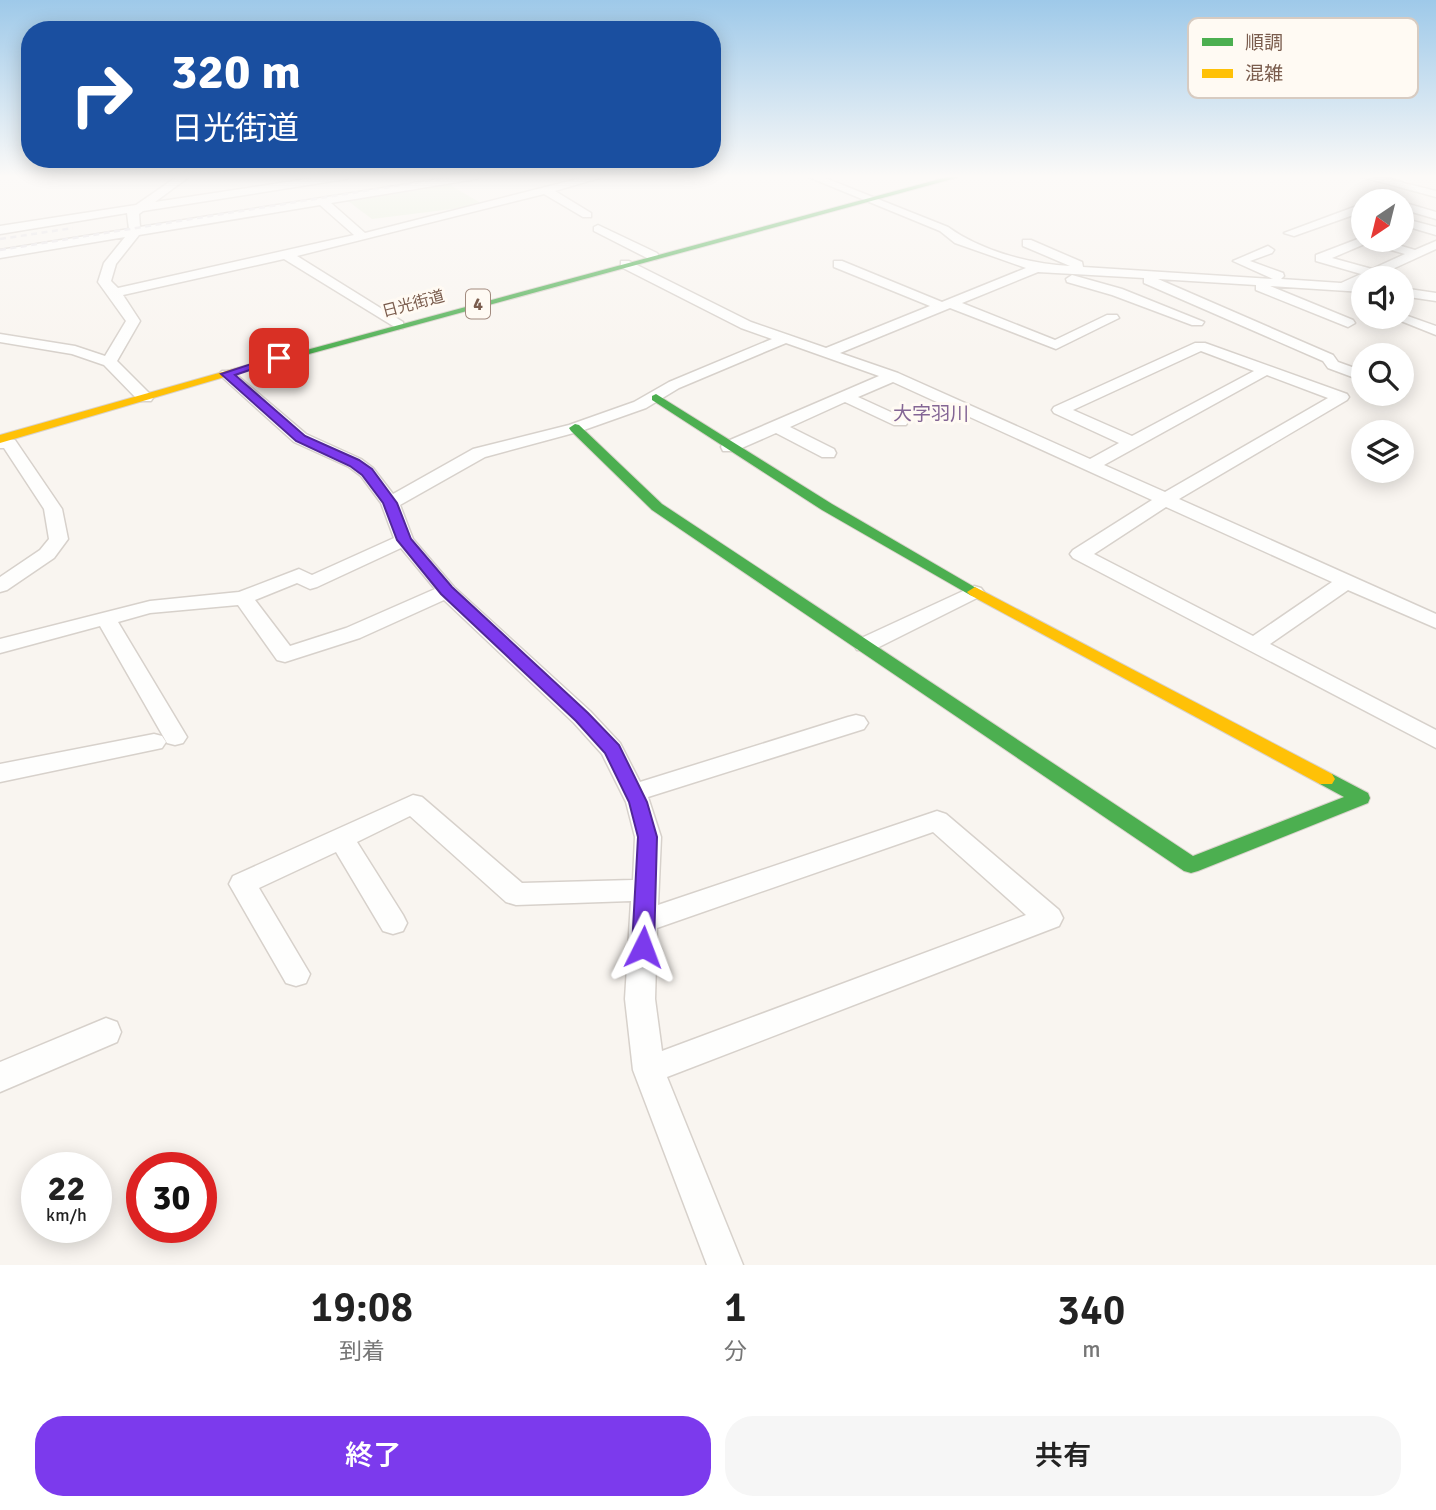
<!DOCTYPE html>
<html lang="ja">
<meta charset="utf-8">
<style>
:root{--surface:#fff;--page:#f6f6f6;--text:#222;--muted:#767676;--accent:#7c3aed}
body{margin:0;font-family:Signika,"Noto Sans JP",sans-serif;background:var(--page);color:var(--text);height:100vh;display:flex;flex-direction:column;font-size:26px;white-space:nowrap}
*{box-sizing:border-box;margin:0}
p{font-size:23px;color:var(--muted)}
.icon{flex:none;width:38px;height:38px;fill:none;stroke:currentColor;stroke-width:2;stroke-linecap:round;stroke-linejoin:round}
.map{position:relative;height:1265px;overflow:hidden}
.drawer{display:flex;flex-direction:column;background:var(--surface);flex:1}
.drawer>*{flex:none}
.banner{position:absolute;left:21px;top:21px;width:700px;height:147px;border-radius:28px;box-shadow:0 4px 18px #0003;background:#1a4fa0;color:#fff;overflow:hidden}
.needle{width:46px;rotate:215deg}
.tools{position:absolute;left:1351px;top:189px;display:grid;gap:14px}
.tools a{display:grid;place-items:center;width:63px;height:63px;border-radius:50%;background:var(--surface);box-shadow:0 4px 18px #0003;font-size:35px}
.speed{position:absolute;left:21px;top:1152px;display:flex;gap:14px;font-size:35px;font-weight:700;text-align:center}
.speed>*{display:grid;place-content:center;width:91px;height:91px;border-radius:50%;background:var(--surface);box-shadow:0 4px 18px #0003;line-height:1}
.speed small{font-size:18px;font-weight:400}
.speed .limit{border:10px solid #d22;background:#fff;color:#111}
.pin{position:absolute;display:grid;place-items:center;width:60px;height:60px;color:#fff;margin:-30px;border-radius:14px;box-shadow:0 4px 10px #0006}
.me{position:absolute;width:77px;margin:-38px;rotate:3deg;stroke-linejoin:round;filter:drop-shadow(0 0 5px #0008)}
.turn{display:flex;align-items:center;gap:24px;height:147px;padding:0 35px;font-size:32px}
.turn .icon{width:91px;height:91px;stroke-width:2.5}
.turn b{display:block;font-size:49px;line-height:60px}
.eta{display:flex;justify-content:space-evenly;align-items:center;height:119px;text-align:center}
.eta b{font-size:42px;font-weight:600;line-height:49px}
.primary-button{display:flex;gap:14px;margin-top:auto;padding:14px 35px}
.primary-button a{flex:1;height:80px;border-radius:28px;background:var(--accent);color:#fff;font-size:28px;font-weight:600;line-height:80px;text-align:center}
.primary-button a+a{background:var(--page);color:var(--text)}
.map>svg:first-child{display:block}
</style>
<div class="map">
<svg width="1436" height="1265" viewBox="0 0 1436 1265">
<rect width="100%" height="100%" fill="#f9f5f0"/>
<polygon fill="#e7f0db" points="450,185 484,205 372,219 348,201"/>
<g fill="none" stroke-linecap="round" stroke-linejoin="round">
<g stroke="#d7d1cb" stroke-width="3">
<g id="street">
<path d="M178,176H190L155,202L327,176H351L346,179L143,211L139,214L140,227L458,176H481L476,179L331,203L365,233L589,176H606L555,191L591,213V217H583L544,194L297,256L403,322V328L398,329L284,259L123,295L140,321L117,361L151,395L153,398L151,401H139L104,365L72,354L0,342V334L75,346L105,356L126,321L98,282L104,263L125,237L0,258V250L129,229L127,213L0,234V226L136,205ZM320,205L354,235L118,288L111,281L116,264L139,235Z"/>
<path d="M806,176H820L948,227C981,251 1030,264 1070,266L1023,246V240H1031L1082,262L1083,267L1273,279L1233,261L1268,246L1274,250L1272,253L1250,261L1283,273L1284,276L1281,279L1341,283L1361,274L1316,261V255L1363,237V240H1381L1415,250L1436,241V249L1373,278H1363L1360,284H1363V292L1270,286L1353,320L1355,323L1348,327L1256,290V285L1158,279L1333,355L1338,362L1363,371V381L1328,368L1323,361L1144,283V278L1038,272L962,303L1055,340L1107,315H1117L1119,318L1056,349L950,308L840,353L898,373L1090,459L1119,443L1054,413L1052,410L1054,407L1195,343H1205L1347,394L1349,397L1347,400L1179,499L1436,614V628L1348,590L1270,644L1436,730V748L1073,558L1070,554L1073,550L1152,500L893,382L858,397L906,419L908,422L906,425H894L845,402L790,427L834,449L836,453L834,457H822L776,433L735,451H723L721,447L723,443L879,376L786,343L679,388L646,408L581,431L485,457L400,505L413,539L454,587L590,711L620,743L640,782L848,717L856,715L864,717L868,723L864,729L648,797L661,837L658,905L937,811L946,814L1059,910L1063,918L1059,926L667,1077L743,1265H707L633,1070L625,999L631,901L516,905L506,902L410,816L357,842L403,915L407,923L403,931L393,934L383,931L336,852L259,888L310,974L306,983L296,986L286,983L229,884L233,876L413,795L422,797L522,883L633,880L635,837L626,802L602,754L574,723L444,600L360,638L285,662L277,660L238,605L150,613L118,622L187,737L183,743L175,745L167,743L100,626L0,653V639L150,601L239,592L299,569L312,575L394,538L381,503L361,476L349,467L294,442L222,377L219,374L222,371H232L306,434L361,459L373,468L393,494L473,449L569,425L634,402L669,382L772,339L741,328L621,267V261H629L751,322L826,348L930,306L834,267V261H842L942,302L1026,268L955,243L940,231ZM1367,243L1405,254L1372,269L1332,258ZM1201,351L1254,371L1132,436L1073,410ZM1267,375L1328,398L1165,492L1104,465ZM1166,507L1332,582L1253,636L1094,554ZM401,548L435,589L346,628L290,646L255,600L297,583L310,589L317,587ZM933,832L1026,915L662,1051L655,999L657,928Z"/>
<polygon points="1359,176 1376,176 1436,191 1436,197"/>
<polygon points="1402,202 1436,212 1436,219 1402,209"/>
<polygon points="1354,207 1363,207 1363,213 1359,213 1294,236 1284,233"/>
<polygon points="1402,218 1436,227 1436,235 1402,225"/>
<polygon points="598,225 657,253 659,256 657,259 649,259 594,231 594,227"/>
<polygon points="1072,275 1122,289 1204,322 1202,325 1192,325 1112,295 1067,282 1066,279"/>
<polygon points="1402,288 1436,293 1436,301 1402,296"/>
<polygon points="1402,314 1436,326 1436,335 1391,317 1402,317"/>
<polygon points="0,438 15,440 62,509 68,539 54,558 7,590 0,592 0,577 40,550 49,539 44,509 4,448 0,448"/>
<polygon points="974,586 981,588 984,592 981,596 873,650 857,650 854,645 857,640"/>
<polygon points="154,734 162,736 166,742 162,748 0,782 0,764"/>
<polygon points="106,1018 117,1022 121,1032 117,1042 0,1092 0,1062"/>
</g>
</g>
<g stroke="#d9d2cb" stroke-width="2">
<g id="fast">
<polygon points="951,176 963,176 287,360 277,358"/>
<polygon points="656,394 832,504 983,592 975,597 970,595 822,510 652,400 652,396"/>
<polygon points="575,424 579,425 662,504 1193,856 1344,797 1320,784 1317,779 1320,774 1332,774 1368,793 1370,798 1368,803 1198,871 1191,873 1184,871 652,510 571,431 569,428"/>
</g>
</g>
<g stroke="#d9d2cb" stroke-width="2">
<g id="slow">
<polygon points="279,356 289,358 0,443 0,435"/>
<polygon points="975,587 1332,774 1335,779 1332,784 1320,784 970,595 967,592"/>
</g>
</g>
<use href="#street" fill="#fefefd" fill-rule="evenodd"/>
<use href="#fast" fill="#4caf50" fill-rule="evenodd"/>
<use href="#slow" fill="#ffc107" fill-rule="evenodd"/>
<g stroke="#e6e3e7" stroke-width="2.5" stroke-dasharray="6 4.5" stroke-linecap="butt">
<polyline points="0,239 73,228"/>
<polyline points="0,250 457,176"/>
</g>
</g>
<linearGradient id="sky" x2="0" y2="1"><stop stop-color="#9ec9e9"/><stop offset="0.5" stop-color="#fcfaf8"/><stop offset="1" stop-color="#fcfaf8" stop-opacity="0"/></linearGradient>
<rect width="1436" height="353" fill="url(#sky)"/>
<polygon fill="#7c3aed" stroke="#51269a" stroke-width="2" points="276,356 285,358 235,375 305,436 359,460 372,469 397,503 411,539 452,587 588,713 619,745 647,802 657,837 654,947 651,953 643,956 636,953 632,947 638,837 629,802 605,753 576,721 441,594 397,540 383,503 362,475 350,466 296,441 221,374"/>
<g text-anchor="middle" stroke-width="6" stroke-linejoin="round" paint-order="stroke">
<g font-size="16" fill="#7a5c4d" stroke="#fffaf3">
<text transform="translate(413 303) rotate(-15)" y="6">日光街道</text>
</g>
<rect fill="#fffaf3" stroke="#a28b7f" stroke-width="2" x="466" y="289.5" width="24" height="29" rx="5"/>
<g font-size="18" font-weight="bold" fill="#7a5c4d">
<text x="478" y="310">4</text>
</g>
<g font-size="19" fill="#846695" stroke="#fffaf3">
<text x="931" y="420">大字羽川</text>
</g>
</g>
<rect x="1188" y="18" width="230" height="80" rx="10" fill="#fffaf3" stroke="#d7cbc1" stroke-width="2"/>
<rect x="1202" y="38" width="31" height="8" fill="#4caf50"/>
<rect x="1202" y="69" width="31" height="9" fill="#ffc107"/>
<g font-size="19" fill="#7a5c4d">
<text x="1245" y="49">順調</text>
<text x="1245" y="80">混雑</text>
</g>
</svg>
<div class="tools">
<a><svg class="needle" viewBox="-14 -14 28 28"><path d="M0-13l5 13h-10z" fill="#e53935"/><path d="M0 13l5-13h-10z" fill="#767676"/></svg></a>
<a><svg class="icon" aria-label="sound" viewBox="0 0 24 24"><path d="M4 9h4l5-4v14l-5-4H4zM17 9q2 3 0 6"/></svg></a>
<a><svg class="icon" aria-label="search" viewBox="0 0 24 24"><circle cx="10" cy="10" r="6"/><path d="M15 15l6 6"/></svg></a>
<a><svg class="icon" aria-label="layers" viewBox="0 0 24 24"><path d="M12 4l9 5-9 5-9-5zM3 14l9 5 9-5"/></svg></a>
</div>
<div class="speed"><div>22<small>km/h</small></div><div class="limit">30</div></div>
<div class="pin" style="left:279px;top:358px;background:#d93025"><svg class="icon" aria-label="arrive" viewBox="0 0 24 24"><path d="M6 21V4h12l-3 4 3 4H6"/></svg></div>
<svg class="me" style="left:643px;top:947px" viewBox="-20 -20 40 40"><path d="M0-17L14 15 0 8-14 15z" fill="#7c3aed" stroke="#fff" stroke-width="4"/></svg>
<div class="banner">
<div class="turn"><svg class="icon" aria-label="right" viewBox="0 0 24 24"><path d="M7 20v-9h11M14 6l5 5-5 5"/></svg><div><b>320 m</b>日光街道</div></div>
</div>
</div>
<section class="drawer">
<div class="eta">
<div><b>19:08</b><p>到着</p></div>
<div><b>1</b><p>分</p></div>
<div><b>340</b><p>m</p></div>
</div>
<div class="primary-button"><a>終了</a><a>共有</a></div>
</section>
